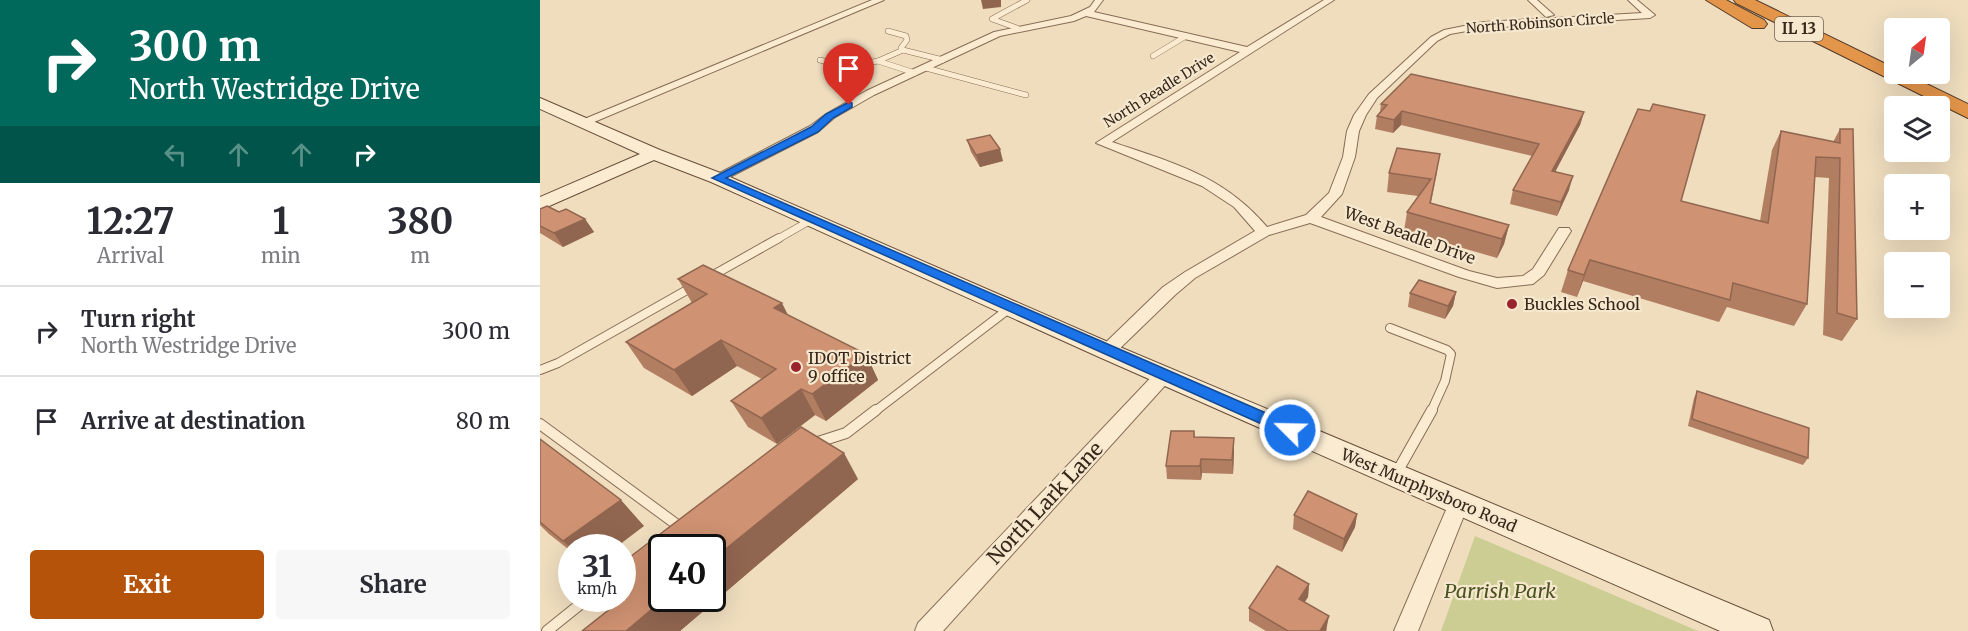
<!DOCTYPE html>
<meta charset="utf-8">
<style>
:root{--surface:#fff;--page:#f7f7f7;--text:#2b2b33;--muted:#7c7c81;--line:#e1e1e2;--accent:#b45309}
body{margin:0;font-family:Merriweather,serif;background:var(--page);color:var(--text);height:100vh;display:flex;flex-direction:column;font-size:22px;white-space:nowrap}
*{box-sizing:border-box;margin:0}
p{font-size:20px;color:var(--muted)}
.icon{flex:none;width:33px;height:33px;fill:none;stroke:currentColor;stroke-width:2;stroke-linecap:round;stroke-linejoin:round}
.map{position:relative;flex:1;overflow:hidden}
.details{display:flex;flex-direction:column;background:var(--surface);width:540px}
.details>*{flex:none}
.banner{background:#00695c;color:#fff;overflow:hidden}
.needle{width:39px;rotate:29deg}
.buttons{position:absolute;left:1344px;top:18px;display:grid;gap:12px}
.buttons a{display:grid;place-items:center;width:66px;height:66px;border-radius:6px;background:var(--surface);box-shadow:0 6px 24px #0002;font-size:30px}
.speed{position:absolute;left:18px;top:534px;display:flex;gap:12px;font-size:30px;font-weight:700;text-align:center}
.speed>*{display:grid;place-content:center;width:78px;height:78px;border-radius:50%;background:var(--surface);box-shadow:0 6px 24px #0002;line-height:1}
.speed small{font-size:15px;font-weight:400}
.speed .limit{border:3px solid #111;border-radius:9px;background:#fff;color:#111}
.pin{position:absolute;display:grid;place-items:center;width:51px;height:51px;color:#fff;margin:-62px -26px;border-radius:50% 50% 50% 0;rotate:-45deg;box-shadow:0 0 6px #0007}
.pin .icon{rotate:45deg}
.me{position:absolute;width:66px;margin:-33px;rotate:293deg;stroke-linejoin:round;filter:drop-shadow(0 0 4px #0008)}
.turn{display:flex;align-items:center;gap:21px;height:126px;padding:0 30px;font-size:27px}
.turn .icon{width:78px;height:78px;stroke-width:2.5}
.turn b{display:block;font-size:42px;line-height:51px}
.lanes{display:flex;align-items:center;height:57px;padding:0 30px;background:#0003;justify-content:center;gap:30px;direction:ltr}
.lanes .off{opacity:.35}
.eta{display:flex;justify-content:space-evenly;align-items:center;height:102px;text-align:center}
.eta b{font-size:36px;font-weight:700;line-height:42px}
.cta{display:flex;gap:12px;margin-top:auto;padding:12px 30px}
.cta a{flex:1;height:69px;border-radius:6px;background:var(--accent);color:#fff;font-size:24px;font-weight:700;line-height:69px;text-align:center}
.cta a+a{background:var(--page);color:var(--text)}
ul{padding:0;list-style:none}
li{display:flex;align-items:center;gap:18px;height:90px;padding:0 30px;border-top:2px solid var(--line)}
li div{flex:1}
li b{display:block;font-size:22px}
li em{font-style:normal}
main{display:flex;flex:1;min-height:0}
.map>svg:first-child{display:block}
</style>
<main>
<section class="details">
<div class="banner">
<div class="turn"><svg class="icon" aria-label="right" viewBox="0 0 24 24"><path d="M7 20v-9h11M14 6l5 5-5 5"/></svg><div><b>300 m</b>North Westridge Drive</div></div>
<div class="lanes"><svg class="icon off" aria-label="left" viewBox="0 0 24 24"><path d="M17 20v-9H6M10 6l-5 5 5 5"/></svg><svg class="icon off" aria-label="ahead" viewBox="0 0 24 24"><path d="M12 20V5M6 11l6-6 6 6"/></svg><svg class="icon off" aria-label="ahead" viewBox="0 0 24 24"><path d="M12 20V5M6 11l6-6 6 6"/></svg><svg class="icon" aria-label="right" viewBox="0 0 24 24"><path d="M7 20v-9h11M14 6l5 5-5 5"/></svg></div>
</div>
<div class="eta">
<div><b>12:27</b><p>Arrival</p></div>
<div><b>1</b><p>min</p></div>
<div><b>380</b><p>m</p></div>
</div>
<ul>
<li><svg class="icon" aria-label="right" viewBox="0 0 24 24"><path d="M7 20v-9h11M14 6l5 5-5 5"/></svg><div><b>Turn right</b><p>North Westridge Drive</p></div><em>300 m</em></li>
<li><svg class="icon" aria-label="arrive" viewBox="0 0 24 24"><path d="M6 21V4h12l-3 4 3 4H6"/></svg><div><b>Arrive at destination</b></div><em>80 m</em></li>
</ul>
<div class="cta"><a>Exit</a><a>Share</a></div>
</section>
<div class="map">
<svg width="1428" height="631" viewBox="0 0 1428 631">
<rect width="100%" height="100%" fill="#efddbe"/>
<polygon fill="#cbcd92" points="935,536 1158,631 901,631"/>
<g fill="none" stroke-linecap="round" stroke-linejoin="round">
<g stroke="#886d56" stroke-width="6">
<g id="lane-far3">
<polyline points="477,28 452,19 487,0"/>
<polyline points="348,31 366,36 367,40 361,48 363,50"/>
<polyline points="613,56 646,36"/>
<polyline points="280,60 301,66 311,66 338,61 363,50 403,60"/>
<polyline points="338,61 375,73"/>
<polyline points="386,68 486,95"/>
</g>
</g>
<g stroke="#886d56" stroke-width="8">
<polyline id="lane-far2" points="236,240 271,220"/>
</g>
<g stroke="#886d56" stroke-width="10">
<g id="lane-far1">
<polyline points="168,278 239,238"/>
<polyline points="850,328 907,350 911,354 905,381 891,412"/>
<polyline points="0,370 18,363 154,286"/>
<polyline points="334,412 470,308"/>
</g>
</g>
<g stroke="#886d56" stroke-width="12">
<g id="lane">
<polyline points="0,424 140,527 142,525"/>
<polyline points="275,443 306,433 336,410"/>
<polyline points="856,474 892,410"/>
<polyline points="7,631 48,598"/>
</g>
</g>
<g stroke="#886d56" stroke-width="2">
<g id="street">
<polygon points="332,0 344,0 47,125 43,126 37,122"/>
<path d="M555,0H563L554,12L707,47L784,0H794L572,142C633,163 683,175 727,227L766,215L789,193L803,157L807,131L814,115L829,94L891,37L904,30L944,22L1102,13L1088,0H1097L1115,15L1110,18L944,28L910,34L897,41L837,98L826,115L819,131L815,157L802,194L781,217L929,271L957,278L983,276L993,269L1019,228H1029L1031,231L1004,275L993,284L957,288L919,277L770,223L729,235L655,278L635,295L573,355H561L558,351L561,347L623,287L645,272L715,231L694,207L662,186L556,143L700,52L546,16L534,21L460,36L334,95L294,118L278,132L182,181H172L170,178L270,126L286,114L326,91L454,32L531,16L550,7Z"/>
<polygon points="988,0 997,0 1014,15 1006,17"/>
<polygon points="624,369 630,370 633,375 630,380 403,631 375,631 378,623 618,370"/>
<polygon points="919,494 926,497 929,503 878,631 854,631 909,503 912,497"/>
</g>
</g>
<g stroke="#6a4e3a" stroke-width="2">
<polygon id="secondary" points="0,98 120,150 183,174 575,345 1229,620 1233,631 1180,631 559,357 171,182 114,160 0,210 0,197 100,154 0,109"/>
</g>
<g stroke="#553c2b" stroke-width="2">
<g id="highway">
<polygon points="1166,0 1186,0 1224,20 1227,24 1224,28 1212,28"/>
<polygon points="1194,0 1215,0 1354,68 1354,74 1366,74 1428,104 1428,118 1196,3"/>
</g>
</g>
<use href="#lane-far3" stroke="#faebd1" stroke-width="5"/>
<use href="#lane-far2" stroke="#faebd1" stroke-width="7"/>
<use href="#lane-far1" stroke="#faebd1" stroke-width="8"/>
<use href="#lane" stroke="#faebd1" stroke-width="10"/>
<use href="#street" fill="#faebd1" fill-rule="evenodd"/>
<use href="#secondary" fill="#faebd1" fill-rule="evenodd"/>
<use href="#highway" fill="#e3954a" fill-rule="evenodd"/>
</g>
<g fill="#b27e62">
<polygon points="841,104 1044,112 1040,125 1015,172 1029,190 1017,216 970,204 973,190 992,156 861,125 853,133 835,129 837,116 840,112"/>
<polygon points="1300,129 1317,319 1302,341 1283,335 1289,178 1275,177 1267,304 1254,326 1187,307 1179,322 1043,281 1037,297 1021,292 1028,270 1141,201 1220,221 1232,150 1241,131 1293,142"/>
<polygon points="427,140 463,161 440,167 431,152"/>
<polygon points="897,172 891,203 969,225 964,244 957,258 864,231 867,212 878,196 847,192 849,173"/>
<polygon points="0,209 19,212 45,219 54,232 23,247 0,233"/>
<polygon points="138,279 248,315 326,354 338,380 286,421 275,415 237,444 208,427 191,401 222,379 197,366 152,396 104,368 86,342 152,303"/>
<polygon points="916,292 913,306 905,319 868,307 870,293"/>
<polygon points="1157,391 1268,458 1263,465 1148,426 1154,398"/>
<polygon points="654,431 655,437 694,438 694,452 693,474 662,473 661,480 627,479 626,466"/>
<polygon points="0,439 104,526 32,548 32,552 9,534 0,525"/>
<polygon points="318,479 140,631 42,631 88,595 82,590 82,563"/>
<polygon points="817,514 815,527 802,552 753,529 754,515"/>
<polygon points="769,584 768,597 764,602 787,629 786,631 726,631 709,621 709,608"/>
</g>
<g fill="#916650">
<polygon points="441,0 461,0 461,7 443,9"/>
<polygon points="862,111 861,125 853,133 854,120"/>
<polygon points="1044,112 1040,125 1008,185 1012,171"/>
<polygon points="460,149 463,161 440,167 436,155"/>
<polygon points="1033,176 1029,190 1017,216 1021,202"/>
<polygon points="45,219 54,232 23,247 14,233"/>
<polygon points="969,225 964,244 957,258 962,239"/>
<polygon points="1050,260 1043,281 1037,297 1044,275"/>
<polygon points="916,292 913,306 905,319 908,306"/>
<polygon points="242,303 255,329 234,308"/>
<polygon points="181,340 197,366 152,396 134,370"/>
<polygon points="326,354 338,380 286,421 272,394"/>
<polygon points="261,389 275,415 237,444 221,418"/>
<polygon points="694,438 694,452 693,474 692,460"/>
<polygon points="304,453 318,479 140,631 86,631 125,598 172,598 172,560"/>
<polygon points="661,459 662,473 661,480 660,466"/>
<polygon points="81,500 104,526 75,548 32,548 32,549 23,541"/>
<polygon points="817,514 815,527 802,552 804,539"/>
<polygon points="769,584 768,597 758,613 759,599"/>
<polygon points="789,616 786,631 780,631"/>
</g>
<g fill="#cf9272" stroke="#916650" stroke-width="1.5">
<polygon points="871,74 1044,112 1012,171 1033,176 1021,202 973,190 999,144 862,111 854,120 837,116 847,105 841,104"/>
<polygon points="1113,104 1165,115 1141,201 1228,223 1241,131 1300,143 1300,129 1313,129 1317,319 1297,313 1300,158 1276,157 1267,304 1193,283 1190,300 1050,260 1044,275 1028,270 1098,109 1110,111"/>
<polygon points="450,135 460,149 436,155 427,140"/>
<polygon points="857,148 900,154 890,203 969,225 962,239 867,212 891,179 849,173"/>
<polygon points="7,206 19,212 26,209 45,219 14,233 0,226 0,209"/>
<polygon points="163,265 242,303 234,308 326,354 272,394 261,389 221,418 191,401 236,369 181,340 134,370 86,342 167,294 138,279"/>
<polygon points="879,280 916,292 908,306 870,293"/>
<polygon points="1157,391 1269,428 1268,458 1152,419"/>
<polygon points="261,427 304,453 172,560 172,548 122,548 122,598 125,598 86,631 42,631 90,593 82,587 82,563"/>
<polygon points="631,431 654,431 654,437 694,438 692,460 661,459 660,466 626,466"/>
<polygon points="0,439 81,500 23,541 0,522"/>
<polygon points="768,491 817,514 804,539 754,515"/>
<polygon points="737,566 769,584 759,599 789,616 780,631 748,631 709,608"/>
</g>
<polygon fill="#1a73e8" stroke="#114b97" stroke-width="1.5" points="309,102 312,103 312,107 293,118 278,132 186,178 756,426 758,430 756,434 744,434 172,178 271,127 286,114"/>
<g fill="#99242d" stroke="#f6e8ce" stroke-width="2">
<circle cx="972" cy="304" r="6"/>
<circle cx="256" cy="367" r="6"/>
</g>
<g text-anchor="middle" stroke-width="4.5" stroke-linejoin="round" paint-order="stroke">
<g font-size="14" fill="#37271b" stroke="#f6e8ce">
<text transform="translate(1000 23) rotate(-4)" y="5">North Robinson Circle</text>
<text transform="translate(619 90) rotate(-32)" y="5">North Beadle Drive</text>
</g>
<rect fill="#f6e8ce" stroke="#706151" stroke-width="1.5" x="1235" y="17" width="48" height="24" rx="4.5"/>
<g font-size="15" font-weight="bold" fill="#37271b">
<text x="1259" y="34">IL 13</text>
</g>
<g font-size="16" fill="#37271b" stroke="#f6e8ce">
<text transform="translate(870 235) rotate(20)" y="6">West Beadle Drive</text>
<text transform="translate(889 490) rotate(23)" y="6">West Murphysboro Road</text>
</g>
<g font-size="16" fill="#37271b" stroke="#f6e8ce" text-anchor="start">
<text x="984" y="310">Buckles School</text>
<text x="268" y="364">IDOT District<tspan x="268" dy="18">9 office</tspan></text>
</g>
<g font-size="20" fill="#37271b" stroke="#f6e8ce">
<text transform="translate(505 503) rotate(-47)" y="7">North Lark Lane</text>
</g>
<g font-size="20" font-style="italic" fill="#4b5421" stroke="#f6e8ce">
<text x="960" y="598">Parrish Park</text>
</g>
</g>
</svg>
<div class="buttons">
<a><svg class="needle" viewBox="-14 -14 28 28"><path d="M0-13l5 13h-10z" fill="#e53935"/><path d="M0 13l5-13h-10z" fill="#7c7c81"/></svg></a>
<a><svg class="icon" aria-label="layers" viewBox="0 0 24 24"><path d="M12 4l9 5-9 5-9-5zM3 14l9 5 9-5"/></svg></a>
<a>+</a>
<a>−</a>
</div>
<div class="speed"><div>31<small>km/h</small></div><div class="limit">40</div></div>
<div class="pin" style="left:309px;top:105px;background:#d93025"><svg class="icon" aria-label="arrive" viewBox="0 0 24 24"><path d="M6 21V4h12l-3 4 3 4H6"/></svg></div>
<svg class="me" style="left:750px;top:430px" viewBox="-20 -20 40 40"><circle r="17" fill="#1a73e8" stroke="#fff" stroke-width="3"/><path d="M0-11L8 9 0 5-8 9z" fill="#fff"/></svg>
</div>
</main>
